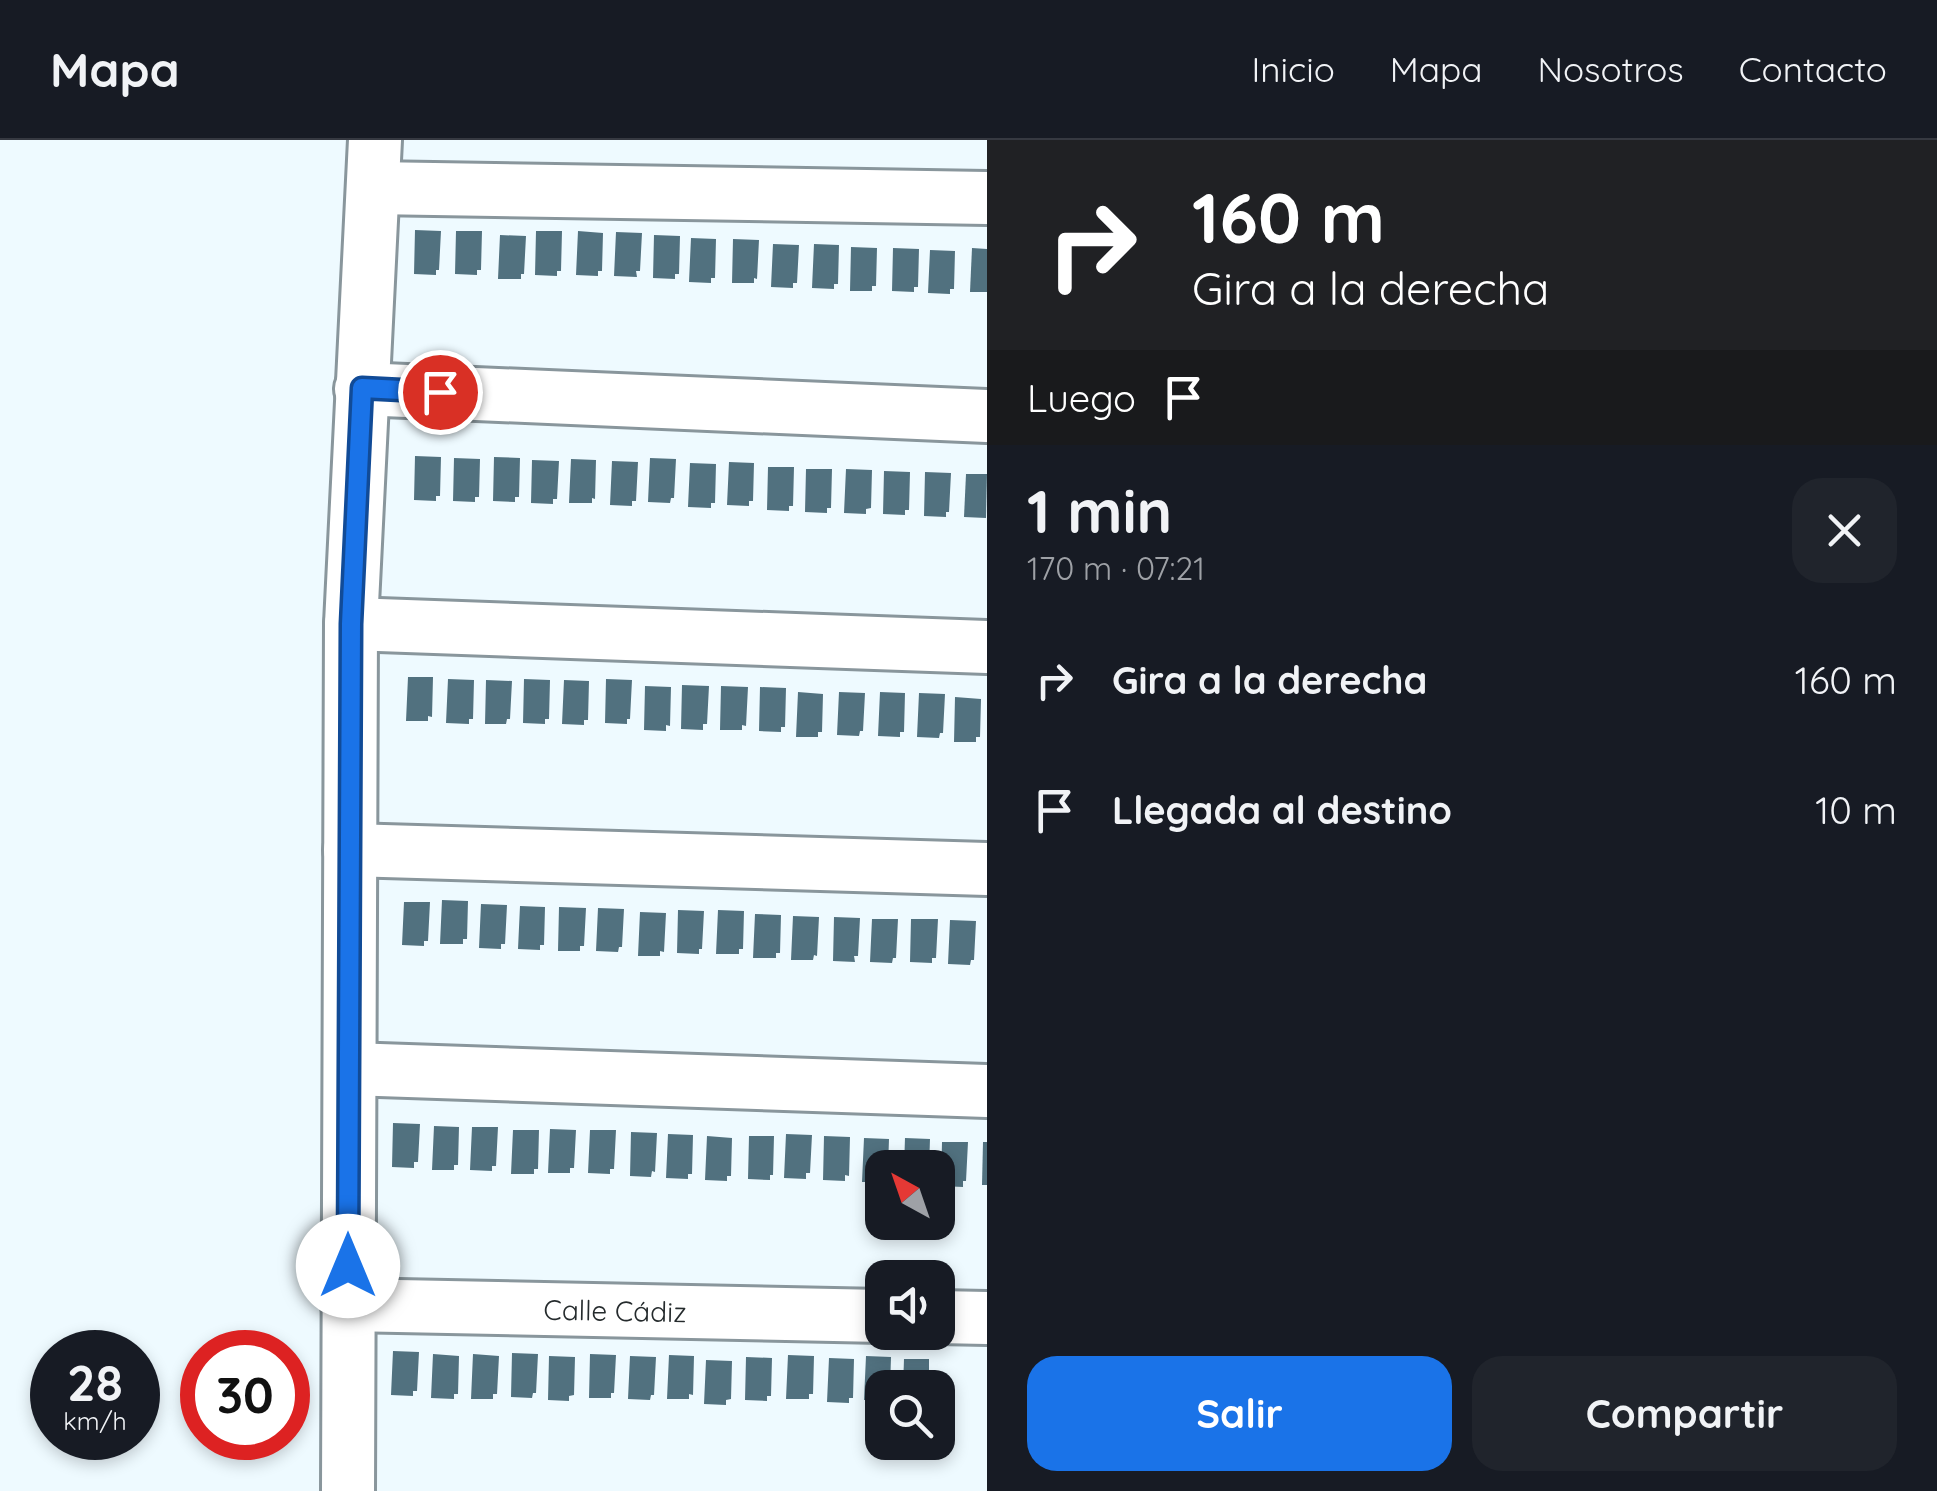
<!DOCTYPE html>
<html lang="es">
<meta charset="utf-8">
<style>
:root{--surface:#171b24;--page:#20242c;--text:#f1f3f6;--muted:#9ea1a6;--line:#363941;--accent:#1a73e8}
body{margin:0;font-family:Quicksand,sans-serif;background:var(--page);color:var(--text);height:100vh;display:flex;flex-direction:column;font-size:38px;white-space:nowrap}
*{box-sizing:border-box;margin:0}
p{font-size:32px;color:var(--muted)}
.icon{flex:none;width:55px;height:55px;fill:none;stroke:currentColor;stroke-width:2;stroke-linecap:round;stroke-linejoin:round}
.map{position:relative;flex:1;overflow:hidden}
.details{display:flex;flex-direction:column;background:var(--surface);width:950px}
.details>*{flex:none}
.top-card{background:#202124;color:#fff;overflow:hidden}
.needle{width:65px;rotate:320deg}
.fabs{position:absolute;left:865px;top:1010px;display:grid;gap:20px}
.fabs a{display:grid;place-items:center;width:90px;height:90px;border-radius:20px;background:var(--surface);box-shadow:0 5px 15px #0003;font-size:50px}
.speed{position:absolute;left:30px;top:1190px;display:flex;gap:20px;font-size:50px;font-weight:700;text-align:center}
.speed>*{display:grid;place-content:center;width:130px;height:130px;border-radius:50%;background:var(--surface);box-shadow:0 5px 15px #0003;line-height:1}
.speed small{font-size:25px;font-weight:400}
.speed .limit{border:15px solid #d22;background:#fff;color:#111}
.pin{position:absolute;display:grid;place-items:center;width:85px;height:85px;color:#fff;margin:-42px;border:5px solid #fff;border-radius:50%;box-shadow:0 2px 10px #0007}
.me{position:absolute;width:110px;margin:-55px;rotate:0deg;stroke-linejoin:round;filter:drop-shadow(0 0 8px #0008)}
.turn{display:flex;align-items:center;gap:35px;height:210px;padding:0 40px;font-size:45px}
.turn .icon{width:130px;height:130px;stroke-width:2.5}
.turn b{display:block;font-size:70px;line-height:85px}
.then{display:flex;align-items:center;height:95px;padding:0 40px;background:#0003;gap:20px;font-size:38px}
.round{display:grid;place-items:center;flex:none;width:105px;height:105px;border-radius:30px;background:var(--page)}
.overview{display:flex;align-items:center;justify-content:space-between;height:170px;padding:0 40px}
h1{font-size:60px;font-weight:800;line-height:75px}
.cta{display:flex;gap:20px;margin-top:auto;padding:20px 40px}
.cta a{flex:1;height:115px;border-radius:30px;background:var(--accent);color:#fff;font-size:40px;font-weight:800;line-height:115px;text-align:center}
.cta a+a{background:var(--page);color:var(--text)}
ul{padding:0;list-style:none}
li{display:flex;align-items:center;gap:30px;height:130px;padding:0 40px}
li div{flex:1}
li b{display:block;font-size:38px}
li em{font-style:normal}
header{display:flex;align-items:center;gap:60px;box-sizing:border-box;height:140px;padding:0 50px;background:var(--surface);border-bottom:2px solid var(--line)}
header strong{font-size:48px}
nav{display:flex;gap:55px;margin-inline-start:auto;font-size:35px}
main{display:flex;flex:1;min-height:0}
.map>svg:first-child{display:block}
</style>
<header>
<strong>Mapa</strong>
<nav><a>Inicio</a><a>Mapa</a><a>Nosotros</a><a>Contacto</a></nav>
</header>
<main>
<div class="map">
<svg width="987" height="1351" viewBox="0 0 987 1351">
<rect width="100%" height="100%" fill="#eefaff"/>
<g fill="#51717f">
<polygon points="415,90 441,91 439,130 436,130 436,135 414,134"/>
<polygon points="456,91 482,91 481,130 477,130 477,135 455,134"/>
<polygon points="536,91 562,91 561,131 557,131 557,136 535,135"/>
<polygon points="578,91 603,93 602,131 598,131 598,136 576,135"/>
<polygon points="616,92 642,93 640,131 636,131 637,137 614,136"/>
<polygon points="500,95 526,96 524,134 521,134 521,139 498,139"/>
<polygon points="654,95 680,96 679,134 675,134 675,139 653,138"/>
<polygon points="691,98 716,99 715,138 711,138 711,143 689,142"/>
<polygon points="733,99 759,100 757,139 754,138 754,143 732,143"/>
<polygon points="773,104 799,105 797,143 793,143 793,148 771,147"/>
<polygon points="814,104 839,105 838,144 834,144 834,149 812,148"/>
<polygon points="851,107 877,108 876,146 872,146 872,151 850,151"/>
<polygon points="893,108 919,109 918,147 914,147 914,152 892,151"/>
<polygon points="972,108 987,109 987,152 970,152"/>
<polygon points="930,110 955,111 954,149 950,149 950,154 928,153"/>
<polygon points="415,316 441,317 440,356 436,356 436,361 414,360"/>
<polygon points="494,317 520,318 519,357 515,357 515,362 493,361"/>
<polygon points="454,318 480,319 479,357 475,357 475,362 453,361"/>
<polygon points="650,318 676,319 674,358 671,358 670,363 648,362"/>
<polygon points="571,319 596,320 595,359 592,358 592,363 569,363"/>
<polygon points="532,320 559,321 557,359 553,359 553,364 531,363"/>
<polygon points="612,321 638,322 636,361 632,361 632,366 610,365"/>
<polygon points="729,322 754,323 753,361 749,361 749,366 727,365"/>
<polygon points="690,323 716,324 715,363 711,363 711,368 688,367"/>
<polygon points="768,327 794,327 793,366 789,366 789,371 767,370"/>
<polygon points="806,329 832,329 831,368 827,368 827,373 805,372"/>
<polygon points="846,329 872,330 871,368 866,369 866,374 844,373"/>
<polygon points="884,331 910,332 909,370 905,370 905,375 883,374"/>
<polygon points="925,332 951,333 949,372 946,372 946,377 924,376"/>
<polygon points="966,334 987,334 986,378 964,377"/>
<polygon points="408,537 433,537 432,577 428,576 428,581 406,581"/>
<polygon points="448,539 474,540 473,579 469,579 469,584 446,583"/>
<polygon points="524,539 550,540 549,579 545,579 545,584 523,583"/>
<polygon points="606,539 632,540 630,579 627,579 627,584 605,583"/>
<polygon points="486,540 512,541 510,579 507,579 506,584 485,584"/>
<polygon points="564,540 589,541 588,580 584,580 584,585 562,584"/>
<polygon points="682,545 709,546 707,584 703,584 703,590 681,589"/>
<polygon points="645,546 671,547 670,586 666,585 666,591 644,590"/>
<polygon points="721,546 748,547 746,586 742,585 742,590 720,590"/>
<polygon points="760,547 786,548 785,587 781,587 781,592 759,591"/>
<polygon points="798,552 823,554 822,592 818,592 818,597 796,597"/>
<polygon points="839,552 865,553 863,591 860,591 859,596 837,595"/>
<polygon points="880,552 905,553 904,592 900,592 900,597 878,596"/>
<polygon points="919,553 945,554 943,593 940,593 939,598 917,597"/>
<polygon points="955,557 981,559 980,597 976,597 976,602 954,602"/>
<polygon points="442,760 468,761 467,799 463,799 463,804 440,804"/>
<polygon points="404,762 430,762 428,801 424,801 424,806 402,805"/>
<polygon points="481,764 507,765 505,804 501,804 501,809 479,808"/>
<polygon points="520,766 545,767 544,805 540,805 540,810 518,809"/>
<polygon points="559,767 586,768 584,806 580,806 580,811 558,811"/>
<polygon points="598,768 624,769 622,807 619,807 618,812 596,811"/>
<polygon points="678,770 704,771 702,809 699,809 699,814 677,813"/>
<polygon points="718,770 744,771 743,809 739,809 739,814 716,814"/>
<polygon points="640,772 666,773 664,812 660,811 660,816 638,816"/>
<polygon points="755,774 781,775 780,813 776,813 776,818 753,818"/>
<polygon points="793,776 819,777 817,816 814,815 813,820 791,820"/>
<polygon points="834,777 860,778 858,816 854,816 855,822 833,821"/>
<polygon points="872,779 898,779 896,818 893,818 892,823 870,822"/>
<polygon points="911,779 938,779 936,818 932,818 932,823 910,822"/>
<polygon points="950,780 976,781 974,820 971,820 970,825 948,824"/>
<polygon points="393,983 420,984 418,1022 414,1022 414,1028 392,1027"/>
<polygon points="434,986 459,987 458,1025 454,1025 454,1030 432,1030"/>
<polygon points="472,987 498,987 496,1026 492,1026 492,1031 470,1030"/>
<polygon points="550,989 576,990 574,1028 570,1028 570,1033 548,1033"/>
<polygon points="513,990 539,990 538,1029 534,1029 534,1034 511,1034"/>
<polygon points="590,990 616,990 614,1029 610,1029 610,1034 588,1033"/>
<polygon points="631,992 657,993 655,1032 652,1031 651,1037 630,1036"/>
<polygon points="668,994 693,995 692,1034 688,1034 688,1039 666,1038"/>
<polygon points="786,994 812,995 810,1033 806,1033 806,1039 784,1038"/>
<polygon points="707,996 732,998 731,1036 727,1036 727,1041 705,1040"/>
<polygon points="749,996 774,996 773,1035 770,1035 770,1040 748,1039"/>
<polygon points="824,996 850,997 849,1036 845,1035 845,1041 823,1040"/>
<polygon points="864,998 889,999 888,1028 882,1028 882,1042 862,1042"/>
<polygon points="905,998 930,999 929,1028 904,1028"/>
<polygon points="942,1002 968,1002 966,1041 963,1041 963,1047 941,1046"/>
<polygon points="983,1002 987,1002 987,1045 982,1045"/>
<polygon points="393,1211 419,1212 417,1251 413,1251 413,1256 391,1255"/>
<polygon points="512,1213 538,1214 536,1253 533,1253 532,1258 511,1257"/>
<polygon points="433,1214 459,1216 458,1254 454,1254 454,1259 431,1258"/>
<polygon points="473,1214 499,1216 497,1254 493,1254 493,1259 471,1259"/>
<polygon points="590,1214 616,1215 614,1253 611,1253 611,1258 589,1258"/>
<polygon points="669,1215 694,1216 693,1255 689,1254 689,1259 667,1259"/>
<polygon points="788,1215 814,1216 813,1254 809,1254 809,1259 786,1259"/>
<polygon points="549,1216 575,1217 574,1255 569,1256 569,1261 548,1260"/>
<polygon points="630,1216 656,1217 654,1255 651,1255 650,1260 628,1259"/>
<polygon points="866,1216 891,1217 890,1248 882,1248 882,1260 864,1260"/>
<polygon points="746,1217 772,1218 771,1256 767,1256 767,1261 745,1260"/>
<polygon points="829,1218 854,1219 853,1258 849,1258 849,1263 827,1262"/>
<polygon points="904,1219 929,1219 929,1248 903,1248"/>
<polygon points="706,1220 732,1221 731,1259 726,1260 726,1265 704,1264"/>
</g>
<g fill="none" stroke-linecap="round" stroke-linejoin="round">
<g stroke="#89969c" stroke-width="58">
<g id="minor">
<polyline points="373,48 987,58"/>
<polyline points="361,249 987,276"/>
<polyline points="351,484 987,507"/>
<polyline points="350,710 987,729"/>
<polyline points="350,929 987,951"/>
<polyline points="348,1165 882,1176"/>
<polyline points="938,1177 987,1178"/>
<polyline points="348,1351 351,484 375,0"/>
</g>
</g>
<use href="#minor" stroke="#fff" stroke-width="52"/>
</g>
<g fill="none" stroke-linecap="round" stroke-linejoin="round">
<g stroke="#114b97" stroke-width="25">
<polyline id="route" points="348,1126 351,484 362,248 440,252"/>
</g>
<use href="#route" stroke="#1a73e8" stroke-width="18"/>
</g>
<g text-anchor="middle" stroke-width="10" stroke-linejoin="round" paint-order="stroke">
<g font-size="28" fill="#252b2d" stroke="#fff">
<text transform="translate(615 1171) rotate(1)" y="10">Calle Cádiz</text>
</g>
</g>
</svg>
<div class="fabs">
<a><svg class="needle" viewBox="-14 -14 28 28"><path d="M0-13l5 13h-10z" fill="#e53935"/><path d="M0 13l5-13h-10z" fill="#9ea1a6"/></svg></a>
<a><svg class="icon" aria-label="sound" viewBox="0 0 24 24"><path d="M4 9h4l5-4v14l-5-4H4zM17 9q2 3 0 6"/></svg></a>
<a><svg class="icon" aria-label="search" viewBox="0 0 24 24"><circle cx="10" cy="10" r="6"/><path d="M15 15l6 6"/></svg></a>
</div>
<div class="speed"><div>28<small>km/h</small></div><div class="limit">30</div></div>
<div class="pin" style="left:440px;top:252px;background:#d93025"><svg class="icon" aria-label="arrive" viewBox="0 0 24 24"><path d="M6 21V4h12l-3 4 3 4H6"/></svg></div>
<svg class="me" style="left:348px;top:1126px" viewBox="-20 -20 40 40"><circle r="19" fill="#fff"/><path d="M0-13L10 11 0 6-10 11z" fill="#1a73e8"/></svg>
</div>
<section class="details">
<div class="top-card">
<div class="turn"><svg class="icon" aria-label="right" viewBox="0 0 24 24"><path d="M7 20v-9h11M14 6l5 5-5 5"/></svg><div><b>160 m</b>Gira a la derecha</div></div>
<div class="then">Luego<svg class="icon" aria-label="arrive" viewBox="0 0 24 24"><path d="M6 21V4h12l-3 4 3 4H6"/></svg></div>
</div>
<div class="overview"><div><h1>1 min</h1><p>170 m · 07:21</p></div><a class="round"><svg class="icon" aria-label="close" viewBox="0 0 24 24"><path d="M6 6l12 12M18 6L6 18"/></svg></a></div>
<ul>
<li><svg class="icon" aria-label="right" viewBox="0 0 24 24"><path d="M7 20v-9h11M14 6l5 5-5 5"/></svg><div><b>Gira a la derecha</b></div><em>160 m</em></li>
<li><svg class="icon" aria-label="arrive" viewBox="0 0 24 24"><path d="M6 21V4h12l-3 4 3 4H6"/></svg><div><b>Llegada al destino</b></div><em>10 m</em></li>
</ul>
<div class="cta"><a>Salir</a><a>Compartir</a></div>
</section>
</main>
